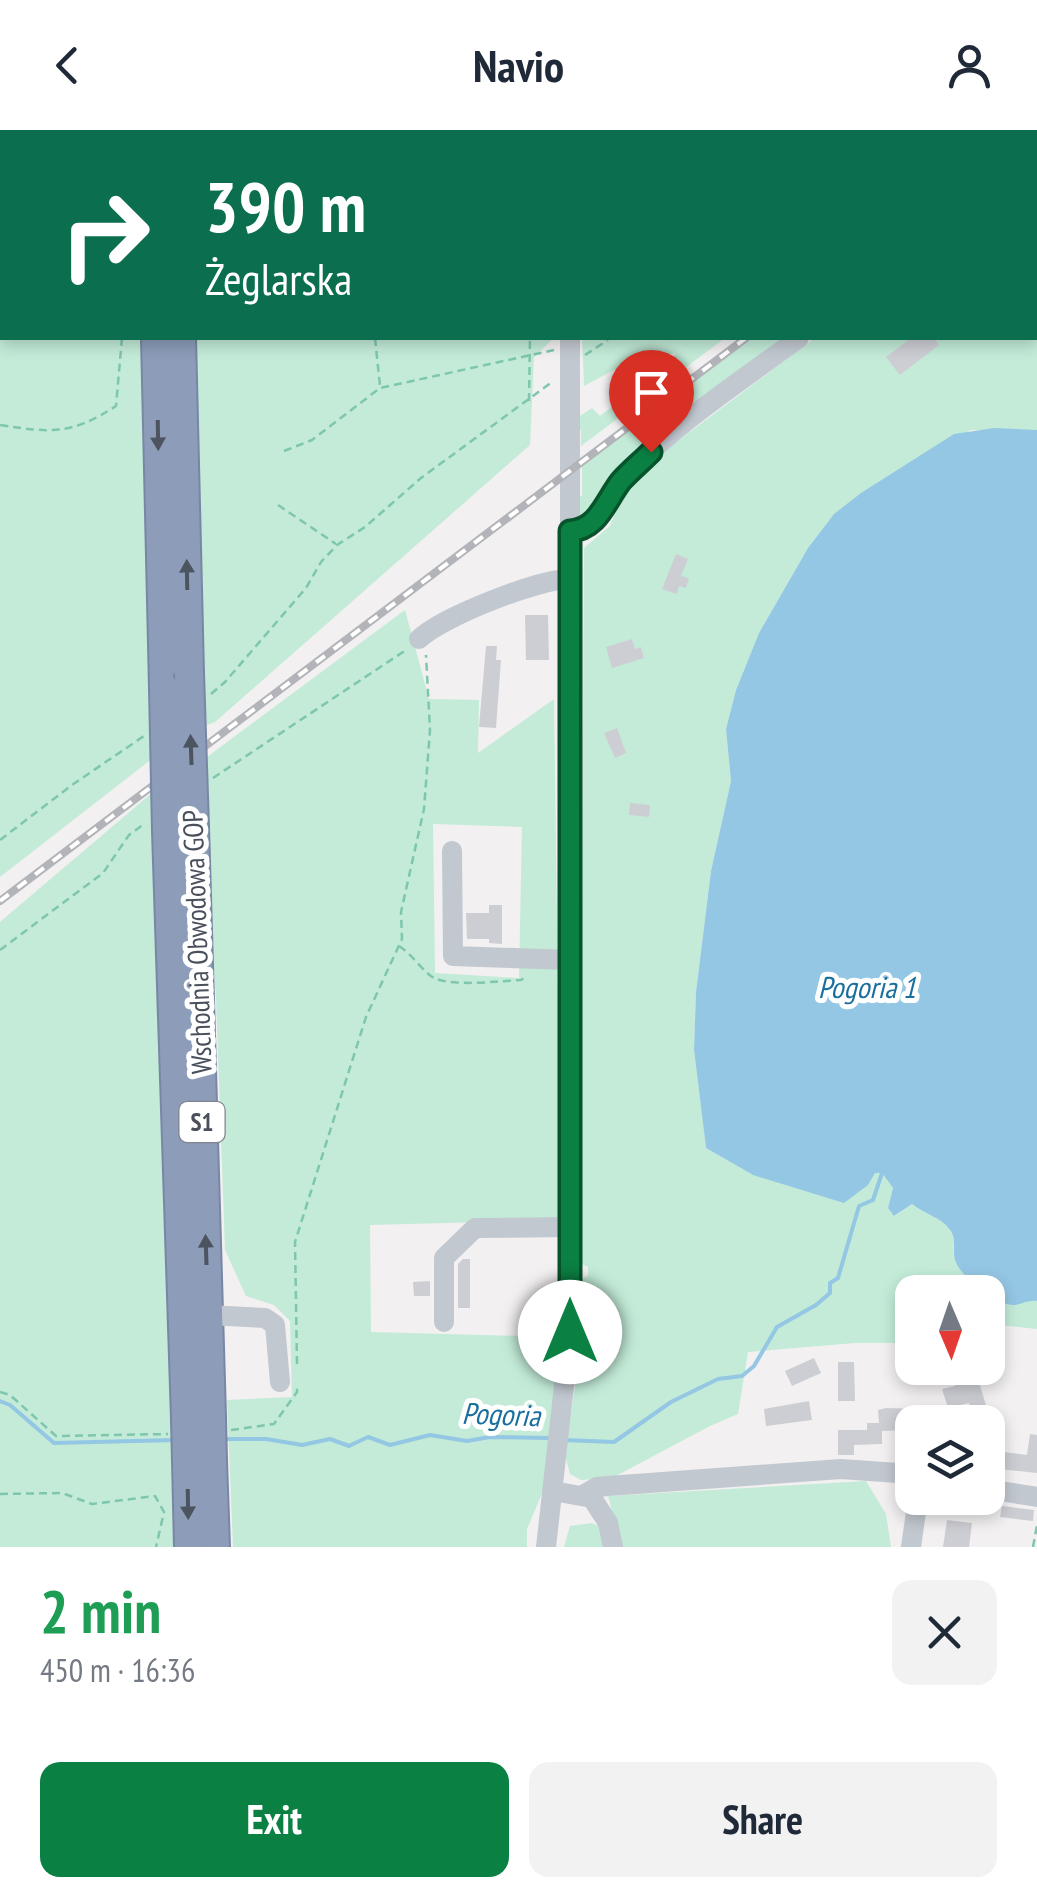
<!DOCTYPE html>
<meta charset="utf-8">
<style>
:root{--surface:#fff;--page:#f2f2f3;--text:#1f2937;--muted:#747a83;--accent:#0b8043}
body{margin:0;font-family:"PT Sans Narrow",sans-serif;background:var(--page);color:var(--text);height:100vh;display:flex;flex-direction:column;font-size:38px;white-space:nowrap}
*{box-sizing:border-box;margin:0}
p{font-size:32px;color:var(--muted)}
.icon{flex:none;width:55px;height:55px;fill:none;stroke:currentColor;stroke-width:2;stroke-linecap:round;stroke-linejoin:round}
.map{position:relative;height:1417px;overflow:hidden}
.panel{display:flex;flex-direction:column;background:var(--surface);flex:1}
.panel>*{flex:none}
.guide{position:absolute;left:0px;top:0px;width:1038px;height:210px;box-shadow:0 5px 15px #0003;background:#0b6e4f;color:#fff;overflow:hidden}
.needle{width:65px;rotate:178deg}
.fabs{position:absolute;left:895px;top:1145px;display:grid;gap:20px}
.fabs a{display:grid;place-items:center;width:110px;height:110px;border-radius:20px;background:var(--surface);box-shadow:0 5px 15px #0003;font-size:50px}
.pin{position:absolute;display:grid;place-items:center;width:85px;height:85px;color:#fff;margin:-102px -42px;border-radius:50% 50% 50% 0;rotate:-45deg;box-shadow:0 0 10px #0007}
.pin .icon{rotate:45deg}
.me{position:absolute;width:110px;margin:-55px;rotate:0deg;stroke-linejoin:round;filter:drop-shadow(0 0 8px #0008)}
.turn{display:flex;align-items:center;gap:35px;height:210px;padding:0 40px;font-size:45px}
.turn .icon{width:130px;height:130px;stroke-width:2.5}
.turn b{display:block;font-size:70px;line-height:85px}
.round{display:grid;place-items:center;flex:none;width:105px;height:105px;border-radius:20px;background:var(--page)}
.head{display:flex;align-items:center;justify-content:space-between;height:170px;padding:0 40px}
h1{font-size:60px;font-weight:700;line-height:75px;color:#1e9e55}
.cta{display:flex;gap:20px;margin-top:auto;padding:20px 40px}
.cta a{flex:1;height:115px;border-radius:20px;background:var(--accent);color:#fff;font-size:40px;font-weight:700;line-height:115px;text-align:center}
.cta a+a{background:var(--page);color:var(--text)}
header{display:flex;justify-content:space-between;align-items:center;height:130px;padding:0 40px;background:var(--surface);font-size:45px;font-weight:700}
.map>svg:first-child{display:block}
</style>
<header><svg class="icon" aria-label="back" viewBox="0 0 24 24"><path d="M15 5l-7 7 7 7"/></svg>Navio<svg class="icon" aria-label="person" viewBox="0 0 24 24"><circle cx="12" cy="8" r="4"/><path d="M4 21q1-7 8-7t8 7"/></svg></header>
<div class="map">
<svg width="1037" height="1417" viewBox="0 0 1037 1417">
<rect width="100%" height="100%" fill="#f2f0f0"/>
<g fill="#c3ebd8" fill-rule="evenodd">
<polygon points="0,0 138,0 2,2 2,208 144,208 153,628 0,747"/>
<rect x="188" y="0" width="372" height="2"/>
<polygon points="585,0 999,0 996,2"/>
<path d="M1037,41V300H970L834,384L808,418L759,503L736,560L726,599L731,651L711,741L696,862L694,920L706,1018L753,1045L882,1043L893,1058L888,1078L895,1086L912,1074C924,1085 943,1087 951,1102C956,1110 952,1118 954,1126C958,1143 973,1153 986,1162H912V1213H855L748,1222L738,1284L710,1296L612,1348L581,1350L570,1344L565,1325L578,1235L580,1150L588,1146V1137L580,1133L584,418L610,396L624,360L671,316L815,208H1035Z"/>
<polygon points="193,208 554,208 534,227 530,315 215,592 207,595 201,533"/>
<polygon points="582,208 725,208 581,316 581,300 576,299 580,286 592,278 600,286 667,235 676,223 625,234 584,256"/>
<polygon points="752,208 789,208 591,383 580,386 577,366 582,366 582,336"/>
<path d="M405,480L429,569L479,570L478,623L554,569L561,1090L370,1095L371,1202L561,1207L543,1361L527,1399V1417H233L227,1270L292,1267L290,1191L274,1175L246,1166L225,1120L216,868L204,696L207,627ZM433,694L522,697L519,848L435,843Z"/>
<polygon points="153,662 178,1417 0,1417 0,792"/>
<path d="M988,1163C1013,1181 1013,1168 1037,1171V1199L990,1194L991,1215H988Z"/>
<polygon points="866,1351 886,1384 891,1417 564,1417 570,1396 592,1393 598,1396 615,1392 608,1366"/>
</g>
<path fill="#94c7e4" d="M994,298L1037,300V1171C1027,1170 1023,1174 1015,1175C997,1176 960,1147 955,1130C952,1120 957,1109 950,1100C941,1087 924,1084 912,1074L894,1086L888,1078L893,1058L882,1043H875L868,1055L844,1073L753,1045L706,1018L694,920L696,862L711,741L731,651L726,599L736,560L759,503L808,418L834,384L861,363L954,304Z"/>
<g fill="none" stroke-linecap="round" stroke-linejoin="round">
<g stroke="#94c7e4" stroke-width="4">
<polyline points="0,1271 10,1275 54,1313 176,1310"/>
<polyline points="220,1309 266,1309 302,1315 330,1309 349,1316 368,1307 390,1315 430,1305 467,1311 490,1307 549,1308"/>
<polyline points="563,1310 614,1312 671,1272 718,1249 742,1246 754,1236 777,1197 816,1175 830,1163 830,1153 838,1148 859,1076 873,1070 882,1043"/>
</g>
</g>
<g fill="#cdced4">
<polygon points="911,208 934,208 939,215 900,245 886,227"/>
<polygon points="676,424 688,429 681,446 689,448 686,458 679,456 677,464 662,459"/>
<polygon points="525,485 548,485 549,530 526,530"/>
<polygon points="632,509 635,519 641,517 644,528 612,538 606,517"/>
<polygon points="486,516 497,516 496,530 501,530 496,598 479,597"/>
<polygon points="617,598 626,623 615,628 604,603"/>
<polygon points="630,673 650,675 649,687 629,685"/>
<polygon points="489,775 502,775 502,814 489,813 489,809 467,809 466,783 489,783"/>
<polygon points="463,1129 470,1129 470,1178 458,1178 458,1134"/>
<polygon points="430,1151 430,1166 414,1166 413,1152"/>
<polygon points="814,1228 821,1243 792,1256 785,1241"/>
<polygon points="838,1232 854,1232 855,1271 838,1271"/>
<polygon points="977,1245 988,1282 973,1286 969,1273 948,1278 942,1259 955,1256 954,1251"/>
<polygon points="809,1271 812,1290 766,1296 764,1279"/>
<polygon points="886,1278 924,1279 925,1292 912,1292 912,1300 882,1301 882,1314 854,1315 854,1325 838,1325 838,1300 867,1300 867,1293 879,1293 878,1280"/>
<polygon points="1030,1304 1037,1305 1037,1343 988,1338 988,1320 1027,1325"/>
<polygon points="1002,1376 1034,1380 1033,1391 1000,1387"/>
<polygon points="947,1390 972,1393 969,1417 943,1417"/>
</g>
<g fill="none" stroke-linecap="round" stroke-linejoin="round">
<g stroke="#7887a5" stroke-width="32">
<g id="highway">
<polyline points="151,0 151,2"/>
<polyline points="176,0 176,2"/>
<polyline points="156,208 164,558"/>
<polyline points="181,208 189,543"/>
<polyline points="194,697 211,1287"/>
<polyline points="167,701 186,1289"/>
<polyline points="187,1331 189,1417"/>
<polyline points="212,1331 215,1417"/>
</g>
</g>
<g stroke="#7ec6ad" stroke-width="2.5" stroke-dasharray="8 5" stroke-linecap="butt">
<polyline points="533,2 534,0"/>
<polyline points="375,208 380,256"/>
<polyline points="585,225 608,210"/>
<polyline points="529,271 530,208"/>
<path d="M0,295C52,303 71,305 116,276L122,208"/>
<polyline points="284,321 312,310 380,258 554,220"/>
<polyline points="278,375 336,414"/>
<polyline points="211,564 225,552 306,458 321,432 337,415 365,397 421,348 552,252"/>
<polyline points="213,648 406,520"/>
<polyline points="0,710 72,655 144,606"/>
<path d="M399,816C413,825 423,842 434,848C453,857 499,851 521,850L526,847"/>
<polyline points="0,820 103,743 129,705 144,694"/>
<polyline points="297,1234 295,1112 366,887 402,809 401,782 424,679 430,600 426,525"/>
<polyline points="0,1262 10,1265 56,1306 168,1304"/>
<polyline points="231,1300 274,1294 297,1262 297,1257"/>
<polyline points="0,1364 62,1363 92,1374 155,1366 164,1382 156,1417"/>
<polyline points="1033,1417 1037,1395"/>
</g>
<g stroke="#c2c8d0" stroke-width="20">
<polyline points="569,0 569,2"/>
<polyline points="1035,31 1037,29"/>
<path d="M570,401C600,400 610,363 628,343C678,292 742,250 799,208"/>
<path d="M419,509C442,487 538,449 570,449"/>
<polyline points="452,721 453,826 570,830"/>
<polyline points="208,1185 265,1188 275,1195 280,1252"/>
<polyline points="444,1192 444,1128 475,1098 571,1097"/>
<polyline points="988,1359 1037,1367"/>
<polyline points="553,1361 592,1368 608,1393 613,1417"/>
<polyline points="585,1364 597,1357 608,1356 841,1339 912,1344"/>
<polyline points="546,1417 570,1202 570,208"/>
<polyline points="911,1417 918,1368"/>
</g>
<use href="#highway" stroke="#8c9cb9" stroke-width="28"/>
<g stroke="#b3b4b9" stroke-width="8">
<g id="rail">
<polyline points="1018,2 1021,0"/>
<polyline points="0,771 746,208"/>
</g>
</g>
<use href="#rail" stroke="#fff" stroke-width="4" stroke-dasharray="11" stroke-linecap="butt"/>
<g stroke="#7887a5" stroke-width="32" stroke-linecap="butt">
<g id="highway-bridge">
<polyline points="189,543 194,697"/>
<polyline points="164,558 167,701"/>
<polyline points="211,1287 212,1331"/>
<polyline points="186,1289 187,1331"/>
</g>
</g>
<use href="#highway-bridge" stroke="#8c9cb9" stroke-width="28"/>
</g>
<defs><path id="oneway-solid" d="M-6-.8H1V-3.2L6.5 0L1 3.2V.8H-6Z" transform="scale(2.5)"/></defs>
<g fill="#4c5460">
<use href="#oneway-solid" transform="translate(158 305) rotate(89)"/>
<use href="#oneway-solid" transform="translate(187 445) rotate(-91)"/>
<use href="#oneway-solid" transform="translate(191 620) rotate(-92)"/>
<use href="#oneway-solid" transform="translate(206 1120) rotate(-92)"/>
<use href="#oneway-solid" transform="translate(188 1374) rotate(89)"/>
</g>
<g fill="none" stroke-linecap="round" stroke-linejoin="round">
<g stroke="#07532c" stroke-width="25">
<path id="route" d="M570,1202V401C598,400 606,370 621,351C630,341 641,332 651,322"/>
</g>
<use href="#route" stroke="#0b8043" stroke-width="18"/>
</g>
<g text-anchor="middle" stroke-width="10" stroke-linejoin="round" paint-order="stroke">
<rect fill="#fff" stroke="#80848c" stroke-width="2.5" x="179.5" y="972" width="45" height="40" rx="8"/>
<g font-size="25" font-weight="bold" fill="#49505b">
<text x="202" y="1001">S1</text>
</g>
<g font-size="28" fill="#49505b" stroke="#fff">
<text transform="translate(197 812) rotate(-92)" y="10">Wschodnia Obwodowa GOP</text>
</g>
<g font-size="30" font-style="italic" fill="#1a6f9e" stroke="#fff">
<text x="867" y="868">Pogoria 1</text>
<text transform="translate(501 1285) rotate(2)" y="10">Pogoria</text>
</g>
</g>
</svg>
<div class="fabs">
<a><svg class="needle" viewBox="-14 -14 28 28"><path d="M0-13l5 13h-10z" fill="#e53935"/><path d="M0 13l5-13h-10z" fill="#747a83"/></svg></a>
<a><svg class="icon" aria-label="layers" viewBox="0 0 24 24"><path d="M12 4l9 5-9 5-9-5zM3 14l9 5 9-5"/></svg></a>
</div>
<div class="pin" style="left:651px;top:322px;background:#d93025"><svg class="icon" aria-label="arrive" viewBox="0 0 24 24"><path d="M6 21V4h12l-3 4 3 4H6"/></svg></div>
<svg class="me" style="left:570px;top:1202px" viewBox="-20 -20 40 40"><circle r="19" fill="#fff"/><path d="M0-13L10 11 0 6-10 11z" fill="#0b8043"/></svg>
<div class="guide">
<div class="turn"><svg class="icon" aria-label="right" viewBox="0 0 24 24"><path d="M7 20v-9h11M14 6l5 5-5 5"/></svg><div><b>390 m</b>Żeglarska</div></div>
</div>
</div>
<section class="panel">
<div class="head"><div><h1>2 min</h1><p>450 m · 16:36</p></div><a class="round"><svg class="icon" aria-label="close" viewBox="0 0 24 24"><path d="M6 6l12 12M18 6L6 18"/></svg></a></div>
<div class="cta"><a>Exit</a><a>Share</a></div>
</section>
